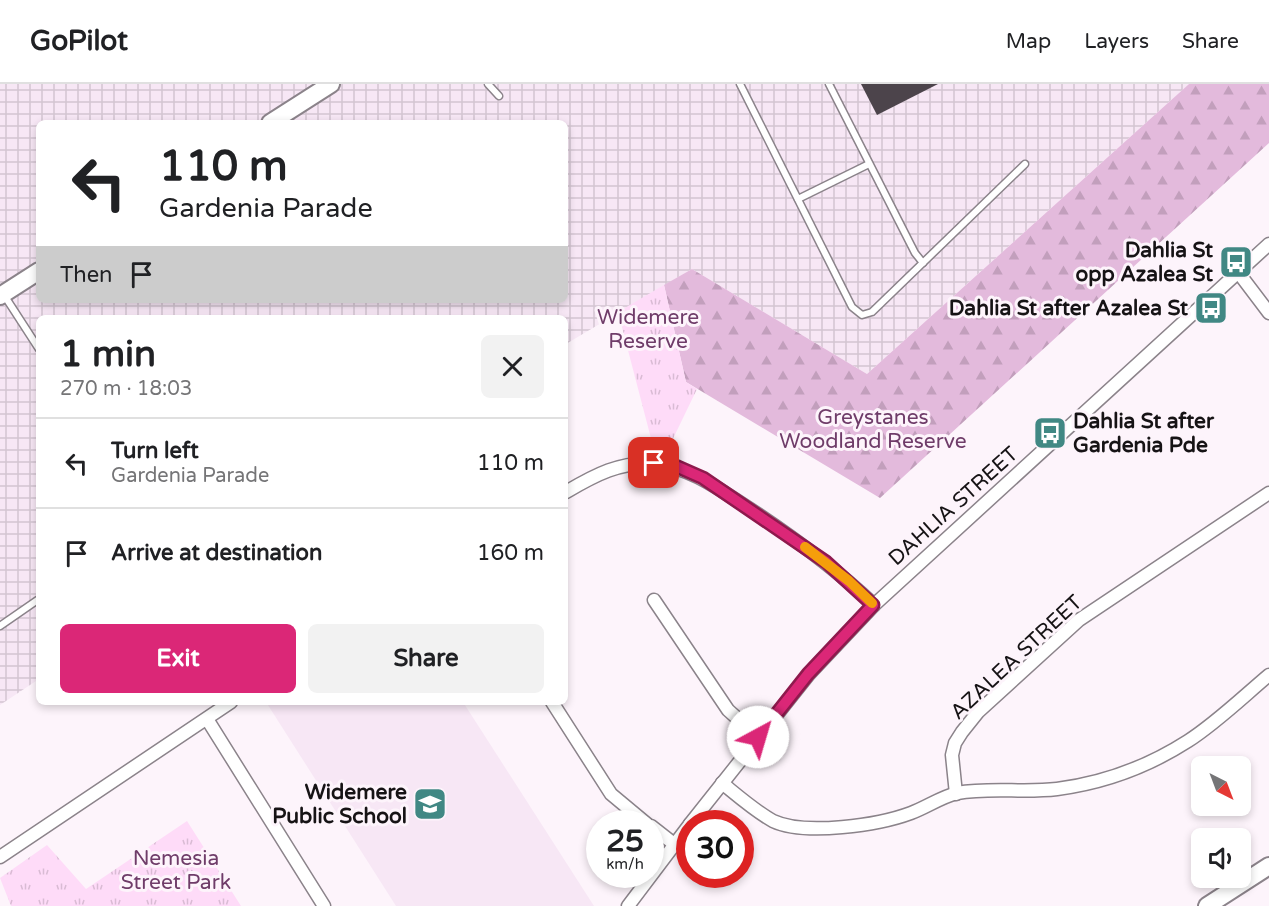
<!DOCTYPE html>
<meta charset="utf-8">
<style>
:root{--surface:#fff;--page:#f2f2f2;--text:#202124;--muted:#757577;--line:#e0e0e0;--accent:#db2777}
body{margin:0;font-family:"Varela Round",sans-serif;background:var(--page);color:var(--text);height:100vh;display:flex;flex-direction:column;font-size:22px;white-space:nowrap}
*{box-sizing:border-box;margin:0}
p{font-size:20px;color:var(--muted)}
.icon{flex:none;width:33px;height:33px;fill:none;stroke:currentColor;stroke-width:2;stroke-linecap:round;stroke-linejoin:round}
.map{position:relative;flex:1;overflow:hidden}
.panel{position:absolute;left:36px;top:231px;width:532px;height:390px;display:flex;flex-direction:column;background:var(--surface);border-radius:9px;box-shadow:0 3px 9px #0003}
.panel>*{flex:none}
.banner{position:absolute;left:36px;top:36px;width:532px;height:183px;border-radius:9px;box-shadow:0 3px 9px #0003;background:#fff;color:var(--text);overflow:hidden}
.needle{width:39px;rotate:138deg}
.buttons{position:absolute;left:1191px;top:672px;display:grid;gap:12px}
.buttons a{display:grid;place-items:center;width:60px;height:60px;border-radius:9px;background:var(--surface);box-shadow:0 3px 9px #0003;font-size:30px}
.speed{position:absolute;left:586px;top:726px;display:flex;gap:12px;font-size:30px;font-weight:700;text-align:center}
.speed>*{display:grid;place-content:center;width:78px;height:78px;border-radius:50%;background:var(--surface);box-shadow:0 3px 9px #0003;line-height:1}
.speed small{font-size:15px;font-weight:400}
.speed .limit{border:9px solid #d22;background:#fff;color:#111}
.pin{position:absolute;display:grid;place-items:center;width:51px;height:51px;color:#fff;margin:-26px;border-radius:12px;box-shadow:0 3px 9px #0006}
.me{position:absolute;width:66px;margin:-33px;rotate:39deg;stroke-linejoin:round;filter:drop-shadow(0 0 4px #0008)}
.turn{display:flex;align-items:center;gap:21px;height:126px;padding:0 24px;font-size:27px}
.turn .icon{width:78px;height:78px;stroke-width:2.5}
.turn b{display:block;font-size:42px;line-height:51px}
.then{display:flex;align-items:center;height:57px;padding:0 24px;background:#0003;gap:12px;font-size:22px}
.round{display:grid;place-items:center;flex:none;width:63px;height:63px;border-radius:9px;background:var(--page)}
.summary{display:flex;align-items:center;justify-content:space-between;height:102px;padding:0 24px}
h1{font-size:36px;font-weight:700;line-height:45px}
.cta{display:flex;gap:12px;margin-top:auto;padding:12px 24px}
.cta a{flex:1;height:69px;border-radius:9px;background:var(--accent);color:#fff;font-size:24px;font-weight:700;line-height:69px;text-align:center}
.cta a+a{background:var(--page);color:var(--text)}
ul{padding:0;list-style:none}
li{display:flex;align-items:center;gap:18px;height:90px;padding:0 24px;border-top:2px solid var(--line)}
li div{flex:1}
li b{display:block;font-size:22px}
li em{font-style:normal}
header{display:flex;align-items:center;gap:36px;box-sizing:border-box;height:84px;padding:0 30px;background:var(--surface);border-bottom:2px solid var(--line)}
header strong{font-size:28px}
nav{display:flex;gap:33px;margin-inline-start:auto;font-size:21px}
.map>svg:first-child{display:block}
</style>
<header>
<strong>GoPilot</strong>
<nav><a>Map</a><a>Layers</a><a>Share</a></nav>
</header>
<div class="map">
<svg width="1269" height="822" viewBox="0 0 1269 822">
<defs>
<pattern id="industrial-grid" width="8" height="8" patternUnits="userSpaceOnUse" patternTransform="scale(1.5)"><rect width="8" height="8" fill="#f7e7f5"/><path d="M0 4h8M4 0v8" fill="none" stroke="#d3c5d1"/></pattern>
<pattern id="forest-firs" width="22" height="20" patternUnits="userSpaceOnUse" patternTransform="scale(1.5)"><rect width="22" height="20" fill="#e3badc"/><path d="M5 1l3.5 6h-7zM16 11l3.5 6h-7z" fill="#c29fbc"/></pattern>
<pattern id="park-tufts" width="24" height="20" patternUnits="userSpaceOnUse" patternTransform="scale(1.5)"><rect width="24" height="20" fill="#fedbf8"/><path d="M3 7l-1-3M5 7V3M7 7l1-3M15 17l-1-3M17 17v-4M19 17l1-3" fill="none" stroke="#d9bbd4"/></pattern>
</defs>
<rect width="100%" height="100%" fill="#fdf4fb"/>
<polygon fill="#f7e7f5" points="266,618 463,618 594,822 396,822"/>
<path fill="url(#industrial-grid)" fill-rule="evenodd" d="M0,0H1189L867,290L692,185L566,260V234H39V595L0,621ZM39,39H566V216H39Z"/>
<polygon fill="url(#forest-firs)" points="1189,0 1269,0 1269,59 880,414 686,298 664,201 692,185 867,290"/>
<g fill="url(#park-tufts)">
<polygon points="664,201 686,298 697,305 669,363 653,362 618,228"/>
<polygon points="187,737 241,822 11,822 0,794 47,761 86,805"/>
</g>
<polygon fill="#4c444b" points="861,0 938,0 877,31"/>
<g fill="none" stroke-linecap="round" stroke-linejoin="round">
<g stroke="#8b838a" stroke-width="9">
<g id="service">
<polyline points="488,0 499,12"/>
<polyline points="740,0 852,223 862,231 872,228 1025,80"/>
<polyline points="829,0 915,169 923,179"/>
<polyline points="798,115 869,80"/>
<polyline points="4,211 39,265"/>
<polyline points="0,542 39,515"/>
</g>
</g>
<g stroke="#8b838a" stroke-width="15">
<g id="minor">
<polyline points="1238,188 1269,229"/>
<path d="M566,408C593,392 622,376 656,380C692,384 720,406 750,425C794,454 835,484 874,521"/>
<polyline points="654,516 728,626 758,653"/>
<polyline points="552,618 611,710 647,740"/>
<polyline points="207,635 324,822"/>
<path d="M722,699C738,712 755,727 773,737C805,752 879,741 911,729C927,723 941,713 957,709C990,703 1024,709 1057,705C1103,699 1149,682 1188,657C1215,640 1244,612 1269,591"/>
<polyline points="956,710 952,671 955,659 962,648 978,628 1079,536 1269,409"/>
<polyline points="690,740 809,590 874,521 1269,160"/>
<polyline points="651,742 674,760"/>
<polyline points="0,773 231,618"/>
<polyline points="628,822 690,740"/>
</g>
</g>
<g stroke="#8b838a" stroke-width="20">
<g id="tertiary">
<polyline points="270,39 331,0"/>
<polyline points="0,212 39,187"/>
<polyline points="1207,822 1269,782"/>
</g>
</g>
<use href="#service" stroke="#fff" stroke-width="6"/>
<use href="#minor" stroke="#fff" stroke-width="12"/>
<use href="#tertiary" stroke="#fff" stroke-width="16"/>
</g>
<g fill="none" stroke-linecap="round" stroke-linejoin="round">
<g stroke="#8e194d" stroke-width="15">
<polyline id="route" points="654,379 678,383 703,394 826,478 873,521 808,590 758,653"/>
</g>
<use href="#route" stroke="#db2777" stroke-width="10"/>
<polyline stroke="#f59e0b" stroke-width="10" points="805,463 849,497 872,519"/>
</g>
<defs>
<g id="bus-square" transform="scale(1.725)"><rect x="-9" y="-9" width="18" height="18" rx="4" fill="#418884" stroke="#fdf4fb"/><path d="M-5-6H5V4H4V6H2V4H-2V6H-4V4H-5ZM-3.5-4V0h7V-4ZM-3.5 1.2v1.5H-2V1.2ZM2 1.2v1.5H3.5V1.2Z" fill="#fff"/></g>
<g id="school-square" transform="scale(1.725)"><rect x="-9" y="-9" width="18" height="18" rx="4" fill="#418884" stroke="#fdf4fb"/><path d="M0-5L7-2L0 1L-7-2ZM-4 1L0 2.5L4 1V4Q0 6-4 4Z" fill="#fff"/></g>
</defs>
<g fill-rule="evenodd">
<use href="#bus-square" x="1236" y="178"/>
<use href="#bus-square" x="1211" y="224"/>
<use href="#bus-square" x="1050" y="349"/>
<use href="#school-square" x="430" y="720"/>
</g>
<g text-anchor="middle" stroke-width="6" stroke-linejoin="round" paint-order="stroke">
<g font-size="21" font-weight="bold" fill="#161315" stroke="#fdf4fb" text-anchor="end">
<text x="1213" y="173">Dahlia St<tspan x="1213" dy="24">opp Azalea St</tspan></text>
<text x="1188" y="231">Dahlia St after Azalea St</text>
<text x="1073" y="344" text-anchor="start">Dahlia St after<tspan x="1073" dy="24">Gardenia Pde</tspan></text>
<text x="407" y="715">Widemere<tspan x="407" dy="24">Public School</tspan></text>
</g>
<g font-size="21" fill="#6f3c69" stroke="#fdf4fb">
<text x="648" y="240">Widemere<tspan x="648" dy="24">Reserve</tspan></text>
<text x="873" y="340">Greystanes<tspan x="873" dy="24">Woodland Reserve</tspan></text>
<text x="176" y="781">Nemesia<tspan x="176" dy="24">Street Park</tspan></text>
</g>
<g font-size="21" fill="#161315" stroke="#fdf4fb">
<text transform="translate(953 422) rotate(-42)" y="7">DAHLIA STREET</text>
<text transform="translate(1016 573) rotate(-43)" y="7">AZALEA STREET</text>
</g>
</g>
</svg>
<div class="buttons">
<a><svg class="needle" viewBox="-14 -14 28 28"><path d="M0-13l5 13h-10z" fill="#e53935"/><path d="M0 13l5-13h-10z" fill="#757577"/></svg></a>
<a><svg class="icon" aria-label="sound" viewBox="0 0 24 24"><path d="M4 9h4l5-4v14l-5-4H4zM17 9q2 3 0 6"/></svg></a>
</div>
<div class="speed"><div>25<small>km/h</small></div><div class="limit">30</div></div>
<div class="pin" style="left:654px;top:379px;background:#d93025"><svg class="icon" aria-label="arrive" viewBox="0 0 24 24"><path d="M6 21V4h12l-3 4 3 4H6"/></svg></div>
<svg class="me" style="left:758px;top:653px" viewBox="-20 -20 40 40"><circle r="19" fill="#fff"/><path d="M0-13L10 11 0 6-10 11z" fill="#db2777"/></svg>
<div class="banner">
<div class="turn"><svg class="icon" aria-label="left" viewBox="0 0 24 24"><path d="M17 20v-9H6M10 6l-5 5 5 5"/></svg><div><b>110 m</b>Gardenia Parade</div></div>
<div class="then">Then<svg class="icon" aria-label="arrive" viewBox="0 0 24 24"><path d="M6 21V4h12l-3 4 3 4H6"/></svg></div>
</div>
<section class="panel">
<div class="summary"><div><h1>1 min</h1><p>270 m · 18:03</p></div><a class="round"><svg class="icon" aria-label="close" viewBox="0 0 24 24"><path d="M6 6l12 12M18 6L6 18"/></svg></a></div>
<ul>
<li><svg class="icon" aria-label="left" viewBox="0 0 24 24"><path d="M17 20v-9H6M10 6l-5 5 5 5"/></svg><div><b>Turn left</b><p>Gardenia Parade</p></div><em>110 m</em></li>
<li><svg class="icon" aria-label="arrive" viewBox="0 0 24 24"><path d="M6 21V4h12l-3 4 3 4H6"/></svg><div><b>Arrive at destination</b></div><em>160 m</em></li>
</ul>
<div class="cta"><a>Exit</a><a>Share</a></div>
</section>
</div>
